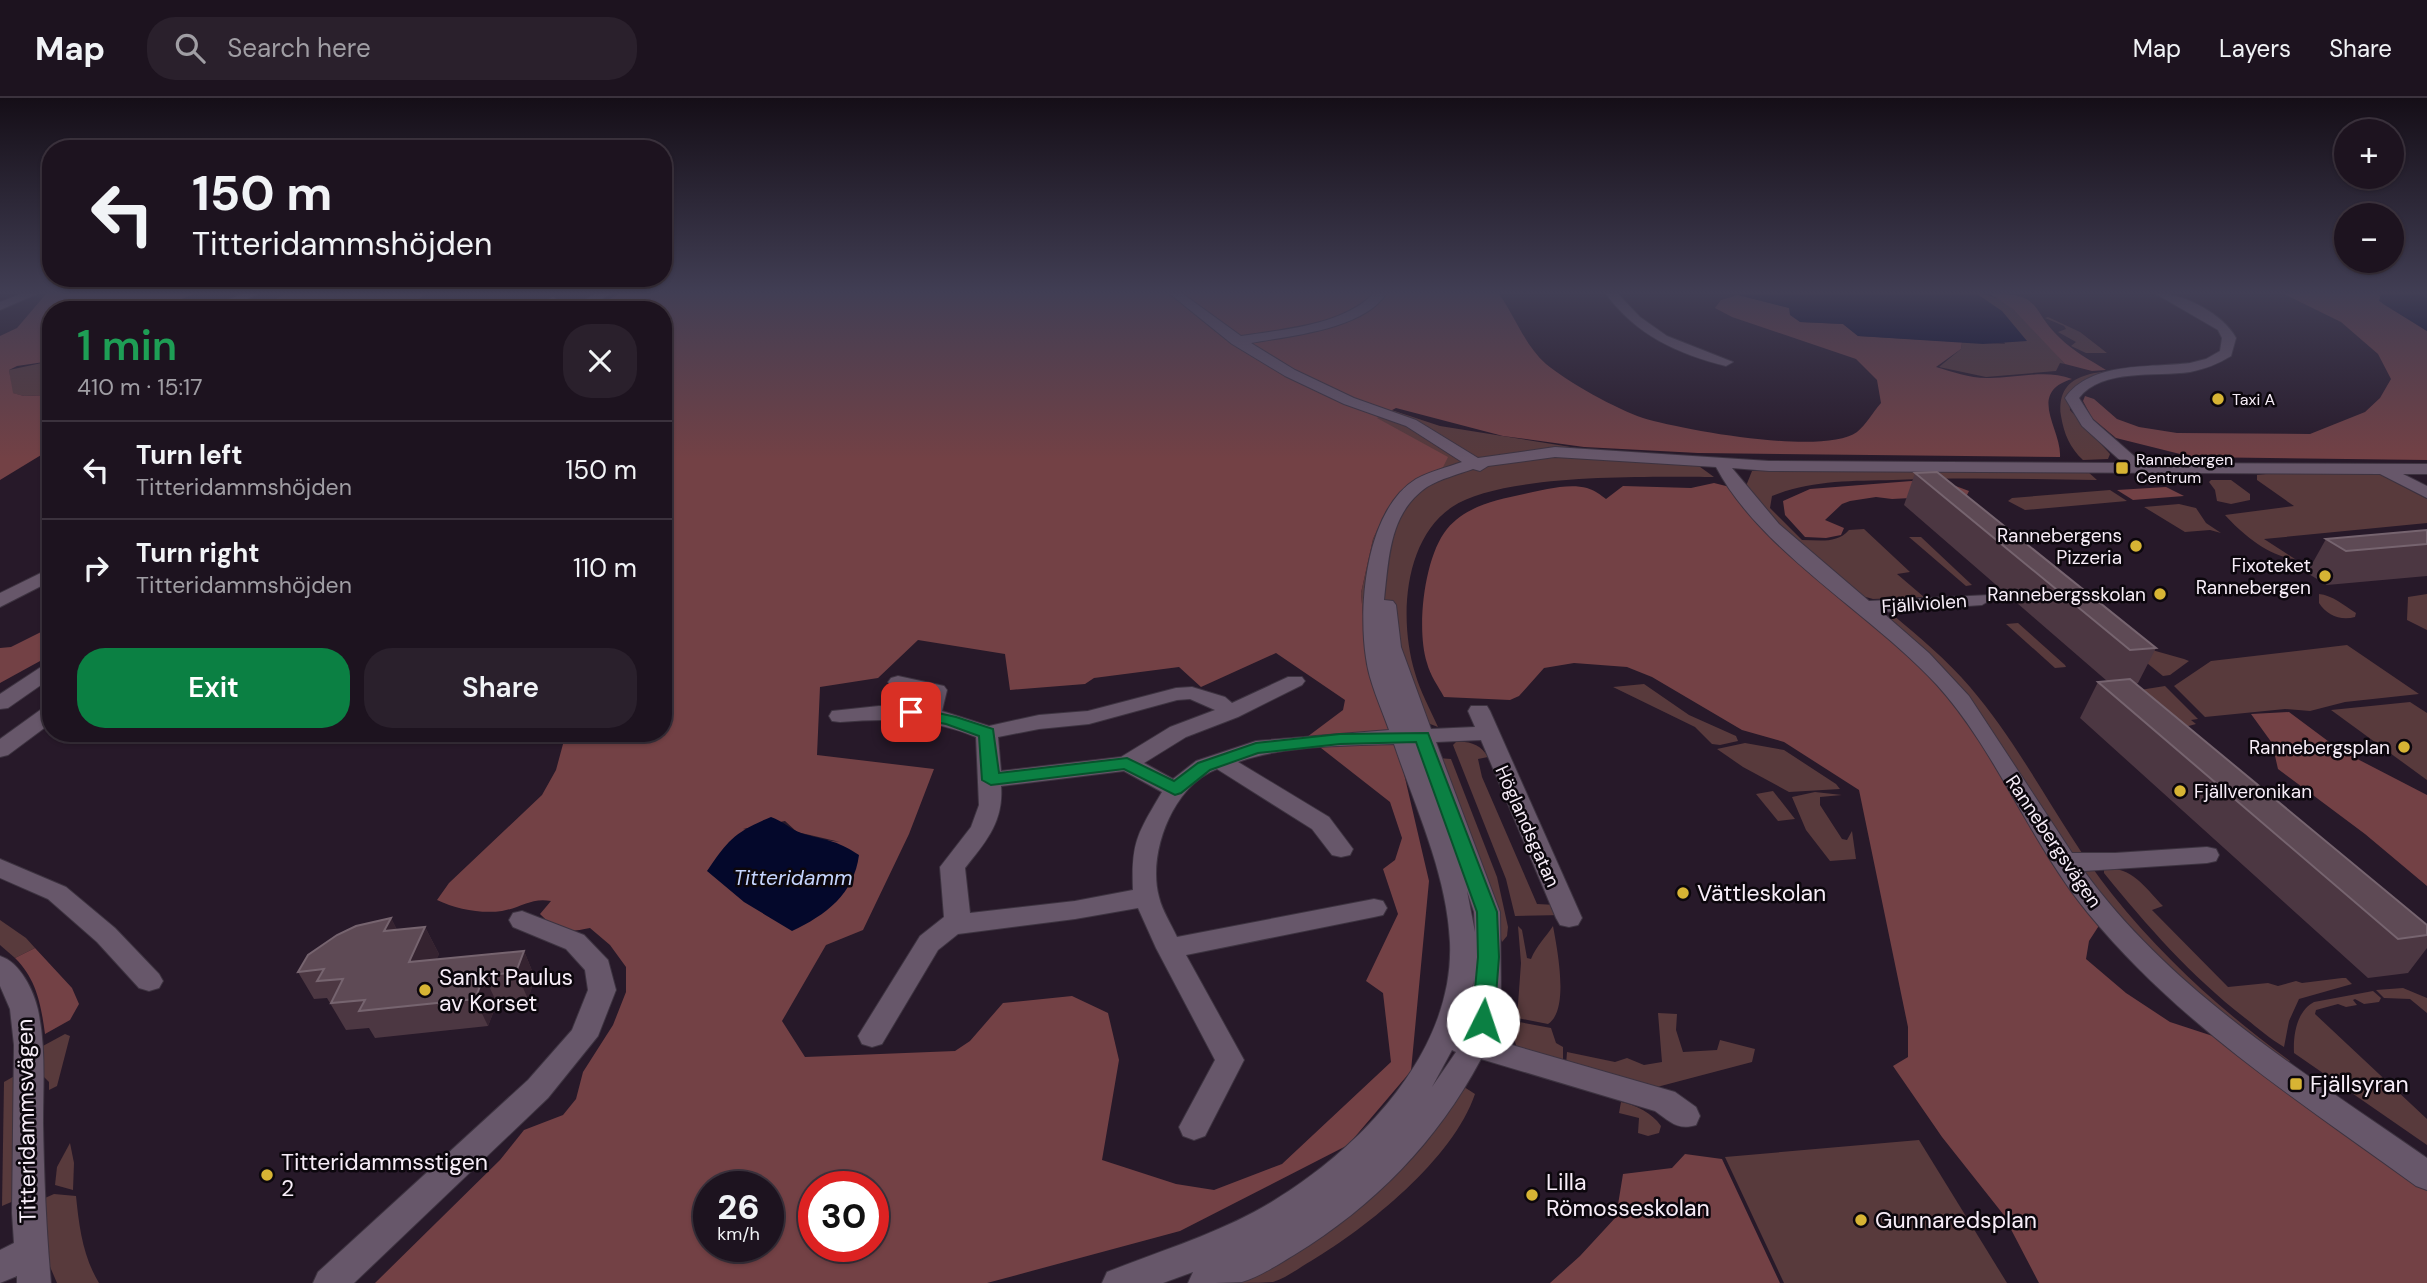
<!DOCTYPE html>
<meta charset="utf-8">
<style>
:root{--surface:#1d131f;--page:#2a202c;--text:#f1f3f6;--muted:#a09ea4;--line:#3b323d;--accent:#0b8043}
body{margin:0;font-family:"DM Sans",sans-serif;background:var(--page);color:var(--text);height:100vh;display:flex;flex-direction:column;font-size:26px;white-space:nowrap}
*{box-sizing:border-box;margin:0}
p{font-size:23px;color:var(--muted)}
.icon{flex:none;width:38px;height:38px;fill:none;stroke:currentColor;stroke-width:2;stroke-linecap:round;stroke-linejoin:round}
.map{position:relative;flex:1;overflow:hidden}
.panel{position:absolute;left:42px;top:203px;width:630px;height:441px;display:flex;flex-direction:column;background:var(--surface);border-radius:28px;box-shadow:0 2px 5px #0004,0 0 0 2px var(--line)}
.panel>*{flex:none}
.banner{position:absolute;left:42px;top:42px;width:630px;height:147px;border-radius:28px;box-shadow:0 2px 5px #0004,0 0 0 2px var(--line);background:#1d131f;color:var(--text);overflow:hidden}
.fabs{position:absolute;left:2334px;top:21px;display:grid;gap:14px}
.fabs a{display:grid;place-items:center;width:70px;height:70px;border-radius:50%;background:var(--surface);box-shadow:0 2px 5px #0004,0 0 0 2px var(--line);font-size:35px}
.speed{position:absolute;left:693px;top:1073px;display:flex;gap:14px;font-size:35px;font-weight:700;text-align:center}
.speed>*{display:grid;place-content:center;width:91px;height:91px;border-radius:50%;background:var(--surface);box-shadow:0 2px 5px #0004,0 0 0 2px var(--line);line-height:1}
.speed small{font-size:18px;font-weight:400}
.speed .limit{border:10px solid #d22;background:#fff;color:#111}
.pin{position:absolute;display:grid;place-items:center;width:60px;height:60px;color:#fff;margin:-30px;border-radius:14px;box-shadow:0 4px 10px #0006}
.me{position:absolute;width:77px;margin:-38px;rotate:4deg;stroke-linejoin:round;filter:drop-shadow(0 0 5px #0008)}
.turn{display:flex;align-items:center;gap:24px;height:147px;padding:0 35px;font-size:32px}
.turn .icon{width:91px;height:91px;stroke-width:2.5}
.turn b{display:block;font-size:49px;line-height:60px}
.round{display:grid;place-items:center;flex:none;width:74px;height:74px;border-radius:28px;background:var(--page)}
.summary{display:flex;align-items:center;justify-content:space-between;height:119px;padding:0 35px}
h1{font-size:42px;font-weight:600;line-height:52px;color:#1e9e55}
.primary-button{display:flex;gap:14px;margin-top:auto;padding:14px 35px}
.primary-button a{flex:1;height:80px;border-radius:28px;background:var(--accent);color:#fff;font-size:28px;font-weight:600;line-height:80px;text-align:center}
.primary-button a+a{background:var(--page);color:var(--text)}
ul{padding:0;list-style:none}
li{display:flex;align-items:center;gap:21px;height:98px;padding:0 35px;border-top:2px solid var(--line)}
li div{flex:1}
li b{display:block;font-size:26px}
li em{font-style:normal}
header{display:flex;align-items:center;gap:42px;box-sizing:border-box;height:98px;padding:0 35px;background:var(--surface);border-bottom:2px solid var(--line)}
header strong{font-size:33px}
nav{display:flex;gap:38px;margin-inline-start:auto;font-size:24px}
.search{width:490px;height:63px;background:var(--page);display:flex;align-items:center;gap:18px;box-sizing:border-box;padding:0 24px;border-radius:28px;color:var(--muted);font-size:26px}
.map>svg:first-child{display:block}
</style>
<header>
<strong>Map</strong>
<div class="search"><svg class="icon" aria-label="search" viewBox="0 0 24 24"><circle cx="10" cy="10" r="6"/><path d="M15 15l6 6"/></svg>Search here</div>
<nav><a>Map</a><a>Layers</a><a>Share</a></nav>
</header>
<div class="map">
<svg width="2427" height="1185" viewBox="0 0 2427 1185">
<rect width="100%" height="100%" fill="#271929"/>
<g fill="#583a3c">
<polygon points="286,196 425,196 405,212 253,212"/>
<path d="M1977,196C2012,196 2043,242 2065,266L2060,265L2056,273L1986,279L1939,269L1961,251L1962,244L2005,246L1987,203Z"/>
<polygon points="2048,219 2080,234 2107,255 2086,255 2071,248 2076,244 2058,234 2066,231 2064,228 2045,220"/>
<polygon points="51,263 51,297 24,298 12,295 9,272"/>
<path d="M2137,270C2116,275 2082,276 2069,296L2070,312L2110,356L2108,361L2083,362C2070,350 2064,336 2061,318C2055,270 2103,275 2137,270Z"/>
<path d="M1346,297L1440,328L1577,350L1685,358L1714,379C1651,379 1502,375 1452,409C1403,442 1399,523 1415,575C1420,593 1430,611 1438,629L1425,624L1367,563L1361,495L1373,441L1386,413L1404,390L1425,377L1343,304Z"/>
<path d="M1752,373H2087L2097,382C2029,381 1961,379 1893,382C1852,383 1811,382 1772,398L1770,410L1802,442C1819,442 1837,446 1849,432L1864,431L1910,474L1897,476L1924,499L1873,501L1862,498L1773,423L1746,388Z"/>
<path d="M2266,376H2379L2427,401V425L2264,441L2295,461C2270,459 2242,436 2225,417L2294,408L2257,382V377Z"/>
<polygon points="2211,382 2231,382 2250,396 2250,402 2231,406 2217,403 2215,392 2209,384"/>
<polygon points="2110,392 2127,403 2025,412 2008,403 2012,400"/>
<polygon points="2179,406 2196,410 2206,425 2221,435 2210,432 2185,434 2144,409"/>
<polygon points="1909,439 1921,439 1972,487 1966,488"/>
<path d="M2319,496C2332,497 2345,508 2356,515L2355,519C2340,523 2327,517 2319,505Z"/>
<polygon points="2427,496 2427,532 2407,522 2408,499"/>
<path d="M1892,516C1919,539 1947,562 1970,589C2025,653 2060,731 2112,796C2165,862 2222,913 2290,963L2284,967L2252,945L2131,835L1890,523Z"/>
<polygon points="2018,525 2065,567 2066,569 2055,570 2006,526"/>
<polygon points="2120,543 2184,561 2189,563 2170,577 2163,578"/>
<polygon points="2347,547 2419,596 2345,604 2310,613 2285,611 2205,619 2174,588 2211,563"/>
<polygon points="1644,586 1689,617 1736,638 1738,643 1720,647 1712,646 1695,629 1613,589"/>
<polygon points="2165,588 2198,621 2191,622 2196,626 2181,630 2115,596"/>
<polygon points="2410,604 2427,615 2427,682 2331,612"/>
<path d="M1456,644C1470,643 1481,647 1488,659L1478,661L1482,679L1537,806L1556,807L1563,817L1515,818L1506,781L1453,647Z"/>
<polygon points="1745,645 1784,652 1836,686 1840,691 1789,694 1743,669 1717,651"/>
<polygon points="1438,660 1451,661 1497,779 1508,829 1507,838 1502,844"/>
<polygon points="1773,693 1795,721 1778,723 1756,696"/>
<polygon points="1815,694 1842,697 1820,699 1820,707 1842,741 1847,742 1852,733 1856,761 1830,763 1806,732 1792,699"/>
<path d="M2107,771C2132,768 2148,793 2163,808L2152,812L2228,889L2268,885L2278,888L2296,883L2302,885L2342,880H2346L2352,886L2299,901L2289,923L2284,949C2270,941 2258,930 2245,920C2191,878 2147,828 2104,775V772Z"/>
<polygon points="0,822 26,840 35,850 15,860 0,847"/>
<path d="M1518,828L1522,832L1527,860L1531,861C1536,848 1546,839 1553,828C1557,850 1570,912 1548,926L1517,920L1521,865Z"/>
<polygon points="2403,890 2427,900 2427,915 2410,901 2384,900 2376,892"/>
<path d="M2373,893L2381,900L2379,904L2364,906L2355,901L2353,902L2357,907L2346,909L2338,906L2316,912L2315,916L2427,1021V1047L2294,955C2293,936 2297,913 2314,904Z"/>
<polygon points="1658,915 1677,916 1676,932 1683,954 1717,952 1720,942 1755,951 1752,964 1657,989 1566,967 1567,954 1615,964 1627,960 1644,967 1662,964"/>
<polygon points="1514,923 1551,930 1556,945 1563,949 1563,965 1517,951 1512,933"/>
<polygon points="65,936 70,938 57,988 49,992 49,984 41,976 41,949"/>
<polygon points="18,976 16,1102 2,1108 4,984"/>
<path d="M1461,987L1475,996C1453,1061 1368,1129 1311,1163C1299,1170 1286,1180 1273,1184C1262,1185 1246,1185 1235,1185C1309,1149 1385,1101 1434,1034C1444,1019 1452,1002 1461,987Z"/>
<path d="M1621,1004C1636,1007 1652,1015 1661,1028L1659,1035L1648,1038L1638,1035L1639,1020L1619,1015Z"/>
<polygon points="1919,1042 2007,1185 1784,1185 1725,1059"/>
<polygon points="70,1045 74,1065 73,1092 55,1087 57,1069"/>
<path d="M54,1096L76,1098C79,1128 83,1159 99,1185H57L48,1164L45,1100Z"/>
</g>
<g fill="#734145" fill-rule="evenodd">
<polygon points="46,196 194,196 153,212 51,212 51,263 17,268 9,272 13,295 24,298 51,297 51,351 0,382 0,238 17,230"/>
<path d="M619,196H1499C1515,218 1524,246 1546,266C1566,283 1618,312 1643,320C1683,332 1824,358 1857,334C1866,327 1873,314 1881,305L1877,282L1856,261L1732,219L1715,210L1721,202L1738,197L1790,210L1800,224L1843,226L1858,238L1962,244L1961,251L1936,269C1953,274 1972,281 1990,280C2017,280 2046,271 2072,281C2026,295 2062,331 2060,359L1698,355L1584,349L1503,338L1396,310L1377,320L1448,359L1443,369L1404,390L1386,413L1373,441L1361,495L1367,563L1392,624L1429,783L1411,973L1348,1047L1180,1133L987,1185H375L500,1062L524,1032L563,1017L576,1001L583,974L613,927L626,894V869L610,847L590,830C566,835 558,834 540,816L551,803C532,799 520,810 502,813C481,816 456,811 437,802L449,785L542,697L556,672L566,635H663V212H588ZM918,542L1005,556L1010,592L1085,586L1094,580L1179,569L1201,589L1276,555L1345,602L1343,612L1307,639L1390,704L1402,740L1395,762L1383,771L1398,816L1366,883L1383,895L1391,964L1282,1066L1214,1092L1176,1086L1102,1062L1119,962L1108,915L1072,898L1003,905L970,943L955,953L805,959L782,923L826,847L863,832L909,736L934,671L817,657L820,589L878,580ZM785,723L797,734L840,744L743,731ZM709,1088H768V1148H709ZM814,1088H873V1148H814Z"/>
<path d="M1990,196C2044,195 2029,211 2060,240C2073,253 2090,262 2106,272L2092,273L2065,266L2013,211Z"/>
<polygon points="2284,196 2381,196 2379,197 2383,206 2427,233 2427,362 2192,359 2116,340 2092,320 2083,303 2085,298 2094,301 2117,321 2139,329 2177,335 2310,336 2365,314 2380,300 2391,281 2378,256 2341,224"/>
<polygon points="1937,381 1969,393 1967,397 1892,401 1876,399 1850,403 1842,406 1825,422 1844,430 1841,437 1826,440 1805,439 1785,417 1783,403 1810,391"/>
<path d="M1714,385L1730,389L1905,552L1970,618L2100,826L2089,843L2086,861L2126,895L2170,924L2225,942L2427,1092V1185H2039L2003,1116L1942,1039L1893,968L1908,959V929L1859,692L1784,644L1742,632L1652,579L1627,569L1574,565L1544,570L1519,598L1510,602L1444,599C1438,588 1430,577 1427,565C1416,531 1424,459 1447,431C1466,408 1496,402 1524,396C1543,392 1568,385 1587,390C1594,392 1601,397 1606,401L1623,388L1691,390Z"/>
<polygon points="2166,389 2184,398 2133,402 2117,392"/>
<polygon points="51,529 51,557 0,585 0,550 11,549"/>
<polygon points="2289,614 2340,652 2427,697 2427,788 2365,736 2278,671 2272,645 2251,616"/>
<path d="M35,850L72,890L79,906L70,922L45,936C41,907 37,882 15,860Z"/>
<polygon points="1685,1056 1722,1061 1780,1185 1550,1185 1580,1158 1616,1119 1623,1076 1672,1070"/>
</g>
<g fill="#04082b">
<polygon points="1744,196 1977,196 2002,213 2027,243 1983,246 1858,238 1843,226 1800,224 1790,217 1789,210 1738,197"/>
<polygon points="2381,196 2417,196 2427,200 2427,233 2379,203"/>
<path d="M771,719C783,723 790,731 801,735C826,743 835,741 859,757C854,796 826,817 792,833L744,804L707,773C729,741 735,734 771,719Z"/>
</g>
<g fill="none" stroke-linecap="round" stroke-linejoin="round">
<g stroke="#3d3340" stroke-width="2">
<g id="minor">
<polygon points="21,196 37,196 0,212 0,204"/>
<polygon points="242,196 258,196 222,212 204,212"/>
<polygon points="595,196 610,196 583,212 567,212"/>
<path d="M1170,196H1183L1241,238C1284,231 1341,228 1373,196H1386C1364,231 1290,238 1251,245L1295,272L1354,300L1416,322L1478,360L1555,349L1769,363L2123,365L2082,328L2065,300C2091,263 2149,270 2190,265L2206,261L2220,253L2222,240L2218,232L2156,196C2182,194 2223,216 2236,240L2231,258C2218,266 2205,271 2190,274C2156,279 2102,270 2079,300L2093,322L2142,365L2427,366V376H2403L2427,388V400L2380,376L1769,373L1732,370L1779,426L1869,503L1989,497L1992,501L1982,507L1882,514L1929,555L1969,598L2072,755H2115L2207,749L2216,751L2219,757L2216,763L2207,765L2084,773C2173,895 2305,975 2427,1060V1092L2416,1088C2300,1004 2180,927 2088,815C2031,746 1996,652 1937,587C1872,516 1760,453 1716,369L1555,359L1488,368L1480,373L1473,371C1459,376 1440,381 1427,389C1389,415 1389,460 1384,502L1393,503L1396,507L1401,549L1431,631L1475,629L1468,613L1471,608H1487L1490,613L1582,820L1578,827L1569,829L1560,827L1556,820L1481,642L1436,644L1500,814L1501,900L1491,941L1675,994L1696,1009L1700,1018L1696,1027C1678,1033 1669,1023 1655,1013L1481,961C1437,1044 1374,1108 1294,1157C1279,1166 1259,1179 1242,1184C1226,1185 1204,1185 1188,1185L1193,1174L1163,1185H1102L1107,1174C1157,1154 1207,1139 1254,1114C1348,1063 1455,960 1450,844C1447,776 1415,709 1394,646C1342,648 1286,647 1238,664L1329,719L1353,751L1350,757L1341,759L1332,757L1312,731L1217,671C1173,687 1147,756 1159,799C1162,812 1171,826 1177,839L1374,801L1383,803L1387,810L1383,817L1374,819L1186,857L1244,962L1205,1038L1194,1042L1183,1038L1179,1029L1215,962L1156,850L1138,810L1075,821L958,836L938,852L882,946L872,949L862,946L858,938L920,838L944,819L940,769L971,729L979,707L976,639C931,620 888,620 840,624L832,623L829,618L832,613L879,608L922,610L926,596L891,588L888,584L891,580L898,578L944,588L947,592L942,613L989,628L1039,617L1088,613L1176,590L1192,589L1225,599L1232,605L1288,579H1302L1305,583L1302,587L1238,619L1186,639L1144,665L1173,681L1196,663L1256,643L1389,632C1381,609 1369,584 1366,560C1358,507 1366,412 1416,381C1430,373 1448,369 1462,364L1406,328L1344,306L1285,278L1232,246ZM1190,601L1215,612L1170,629L1121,659L1001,673L998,639L1039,631L1089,626L1177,602ZM1124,673L1162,694C1138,735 1131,743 1133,792L1075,803L970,815L965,770C986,744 1004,723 1001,688ZM1467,793L1474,814L1475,834ZM1474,882L1465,934L1461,933ZM1452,952L1456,954L1432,989Z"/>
<path d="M1606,196H1618L1640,219L1667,238L1733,264L1726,268C1678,256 1636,237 1606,196Z"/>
<polygon points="553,199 559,203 547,212 531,212"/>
<polygon points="51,470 51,483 0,509 0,495"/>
<polygon points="51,565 51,580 8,610 0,611 0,596 44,567"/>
<polygon points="51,609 51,625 8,657 0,659 0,641 43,610"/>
<polygon points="0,761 66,789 115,830 159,876 163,883 159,890 149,893 139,890 97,844 48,801 0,780"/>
<polygon points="522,813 584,837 608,862 616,892 598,938 548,1000 354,1185 313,1185 318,1174 528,982 572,932 588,892 585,872 566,851 513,829 509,822 513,815"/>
<path d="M0,858C20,864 34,893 38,912C46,949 43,988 43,1025C44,1079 46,1131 51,1185H17V1178L0,1185V1152L14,1145L12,1115L14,947L10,911L0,888Z"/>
</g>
</g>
<use href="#minor" fill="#67576a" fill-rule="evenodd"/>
</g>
<g fill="#4c3742">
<polygon points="1915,375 2156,550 2138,585 2136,586 2427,827 2427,850 2408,875 2368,880 2080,620 2098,584 2107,583 1904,407"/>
<polygon points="2427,432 2427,478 2327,487 2307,475 2326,441"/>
<polygon points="391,820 397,832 425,829 439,856 436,862 524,853 535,880 528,901 497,905 488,928 375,940 369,930 346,932 327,900 314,901 298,874"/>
</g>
<g fill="#352330">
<polygon points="391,820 404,846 384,833"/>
<polygon points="425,829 439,856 423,891 409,864"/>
<polygon points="524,853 535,880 528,901 516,874"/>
<polygon points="484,878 497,905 488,928 475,901"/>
</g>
<g fill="#5e4a55" stroke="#76646f" stroke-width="2">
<polygon points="1937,374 2156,550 2130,552 1915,375"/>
<polygon points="2427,432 2427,446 2346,453 2326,441"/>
<polygon points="2130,581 2427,827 2427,837 2398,841 2098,584"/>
<polygon points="391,820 384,833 425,829 409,864 524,853 516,874 484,878 475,901 359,913 365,902 331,905 343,881 317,883 324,871 298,874 308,857 337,837 356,828"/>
</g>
<linearGradient id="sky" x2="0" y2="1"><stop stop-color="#150e17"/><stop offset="0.54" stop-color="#413e54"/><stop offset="1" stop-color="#413e54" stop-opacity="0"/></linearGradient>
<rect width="2427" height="361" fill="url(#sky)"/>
<polygon fill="#0b8043" stroke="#07532c" stroke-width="2" points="911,609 956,619 993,631 999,675 1127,660 1174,683 1198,665 1256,645 1340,636 1428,635 1497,814 1499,859 1494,923 1491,929 1483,931 1476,929 1472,923 1478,859 1477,814 1416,644 1340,646 1258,655 1210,672 1181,695 1175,697 1124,671 991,687 982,682 979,638 946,626 905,618 903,614 905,611"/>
<g fill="#d7b434" stroke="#0c070d" stroke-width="2.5">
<circle cx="2218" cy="301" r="7"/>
<rect x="2115" y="363" width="14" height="14" rx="3.5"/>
<circle cx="2136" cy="448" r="7"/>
<circle cx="2325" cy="478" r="7"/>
<circle cx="2160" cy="496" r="7"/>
<circle cx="2404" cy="649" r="7"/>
<circle cx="2180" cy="693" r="7"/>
<circle cx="1683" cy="795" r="7"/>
<circle cx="425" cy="892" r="7"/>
<rect x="2289" y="979" width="14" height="14" rx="3.5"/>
<circle cx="267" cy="1077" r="7"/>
<circle cx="1532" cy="1097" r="7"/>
<circle cx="1861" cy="1122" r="7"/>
</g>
<g text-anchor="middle" stroke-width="5" stroke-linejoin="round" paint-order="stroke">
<g font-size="16" fill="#f7edf8" stroke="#0c070d" text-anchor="start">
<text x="2232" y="307">Taxi A</text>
<text x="2136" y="367">Rannebergen<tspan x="2136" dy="18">Centrum</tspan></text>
</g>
<g font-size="19" fill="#f7edf8" stroke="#0c070d" text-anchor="end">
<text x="2122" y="444">Rannebergens<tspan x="2122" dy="22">Pizzeria</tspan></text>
<text x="2311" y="474">Fixoteket<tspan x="2311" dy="22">Rannebergen</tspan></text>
<text x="2146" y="503">Rannebergsskolan</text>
<text x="2390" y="656">Rannebergsplan</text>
<text x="2194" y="700" text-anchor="start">Fjällveronikan</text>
</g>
<g font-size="19" fill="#f7edf8" stroke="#0c070d">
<text transform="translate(1924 505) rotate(-4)" y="7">Fjällviolen</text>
<text transform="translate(1528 728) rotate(66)" y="7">Höglandsgatan</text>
<text transform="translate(2054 743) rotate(56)" y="7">Rannebergsvägen</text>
</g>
<g font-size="21" font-style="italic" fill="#c5d5fe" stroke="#0c070d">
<text x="793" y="787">Titteridamm</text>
</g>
<g font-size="23" fill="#f7edf8" stroke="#0c070d" text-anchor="start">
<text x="1697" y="803">Vättleskolan</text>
<text x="439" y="887">Sankt Paulus<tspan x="439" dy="26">av Korset</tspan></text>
<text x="2310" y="994">Fjällsyran</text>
<text x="281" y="1072">Titteridammsstigen<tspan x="281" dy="26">2</tspan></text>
<text x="1546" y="1092">Lilla<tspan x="1546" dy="26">Römosseskolan</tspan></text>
<text x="1875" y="1130">Gunnaredsplan</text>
</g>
<g font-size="23" fill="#f7edf8" stroke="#0c070d">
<text transform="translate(26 1023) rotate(-91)" y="8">Titteridammsvägen</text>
</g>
</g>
</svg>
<div class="fabs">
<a>+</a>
<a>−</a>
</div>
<div class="speed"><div>26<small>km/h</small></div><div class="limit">30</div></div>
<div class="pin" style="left:911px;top:614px;background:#d93025"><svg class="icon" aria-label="arrive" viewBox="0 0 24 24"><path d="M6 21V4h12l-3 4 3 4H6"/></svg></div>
<svg class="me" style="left:1483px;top:923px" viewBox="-20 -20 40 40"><circle r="19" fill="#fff"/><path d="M0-13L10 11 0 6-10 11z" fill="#0b8043"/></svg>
<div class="banner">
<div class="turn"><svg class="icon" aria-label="left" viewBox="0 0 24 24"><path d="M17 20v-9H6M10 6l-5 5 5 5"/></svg><div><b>150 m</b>Titteridammshöjden</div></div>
</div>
<section class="panel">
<div class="summary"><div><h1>1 min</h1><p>410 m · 15:17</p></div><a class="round"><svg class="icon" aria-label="close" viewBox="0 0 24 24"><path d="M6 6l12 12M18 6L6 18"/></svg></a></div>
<ul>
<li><svg class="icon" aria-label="left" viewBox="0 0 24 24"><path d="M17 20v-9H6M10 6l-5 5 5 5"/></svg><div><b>Turn left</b><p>Titteridammshöjden</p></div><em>150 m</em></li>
<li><svg class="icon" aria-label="right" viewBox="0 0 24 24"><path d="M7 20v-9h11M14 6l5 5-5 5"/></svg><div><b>Turn right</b><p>Titteridammshöjden</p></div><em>110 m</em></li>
</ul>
<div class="primary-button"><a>Exit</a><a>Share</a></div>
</section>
</div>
